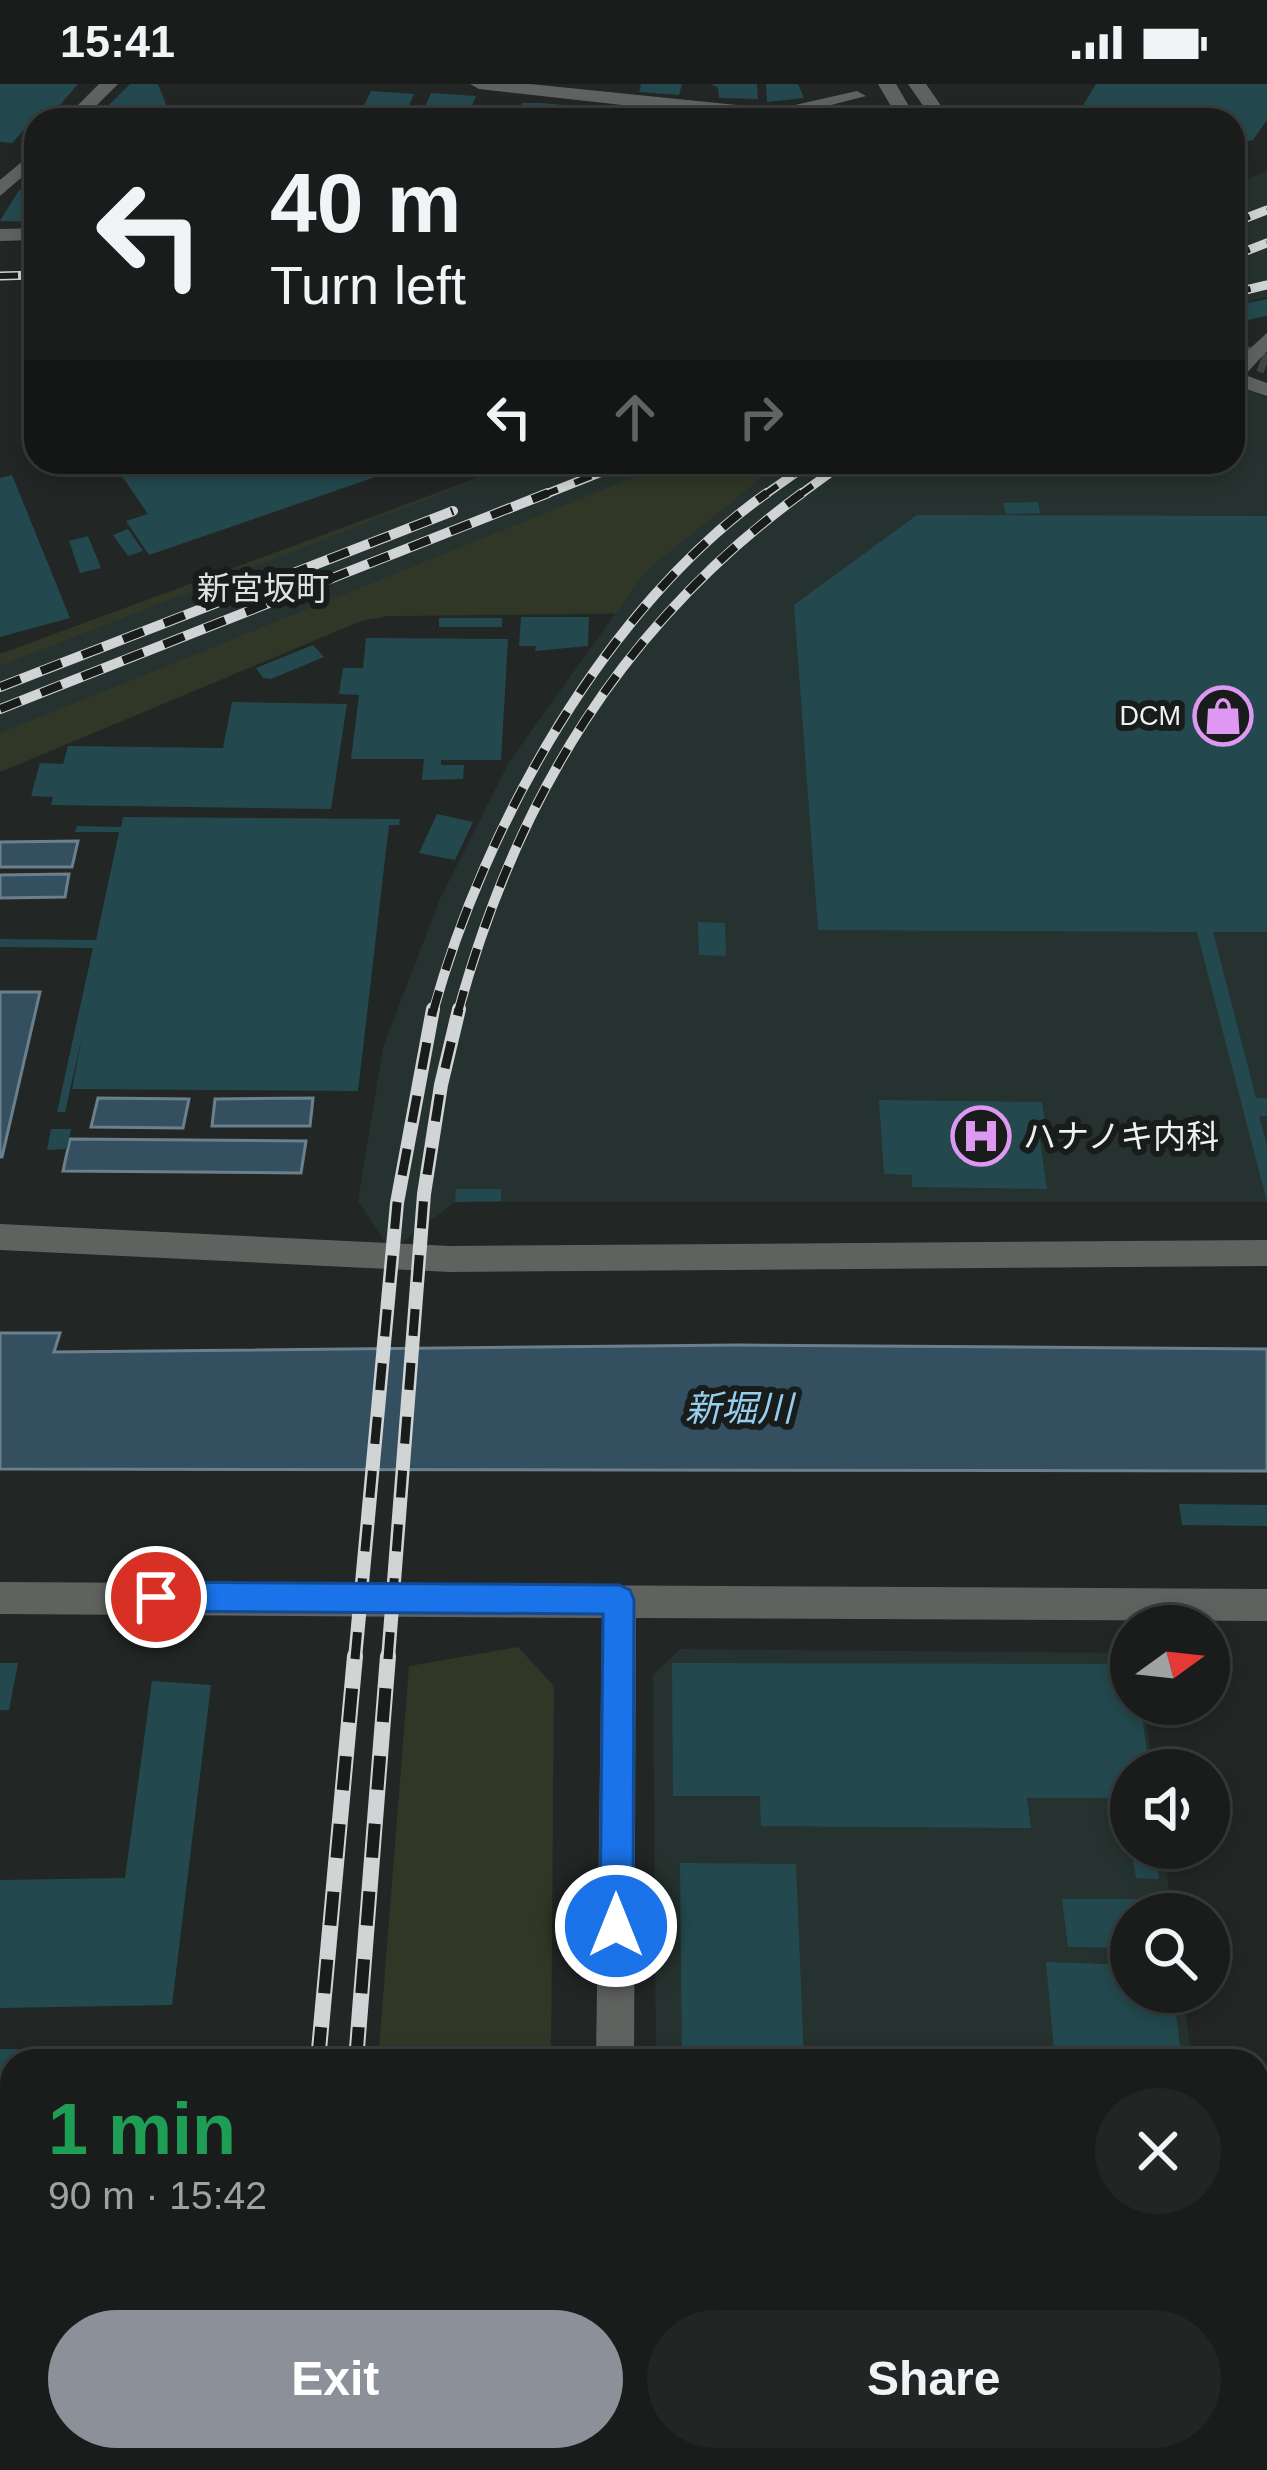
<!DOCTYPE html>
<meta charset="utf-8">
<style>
:root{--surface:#1a1c1c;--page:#232525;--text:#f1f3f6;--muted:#9fa1a3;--line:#383a3b;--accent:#8c9099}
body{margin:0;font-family:Arial,"Noto Sans JP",sans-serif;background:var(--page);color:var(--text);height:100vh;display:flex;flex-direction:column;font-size:45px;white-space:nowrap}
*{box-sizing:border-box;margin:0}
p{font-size:39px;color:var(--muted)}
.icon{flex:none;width:66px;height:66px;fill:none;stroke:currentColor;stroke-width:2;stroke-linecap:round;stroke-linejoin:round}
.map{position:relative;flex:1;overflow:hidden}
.sheet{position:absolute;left:0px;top:1965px;width:1269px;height:423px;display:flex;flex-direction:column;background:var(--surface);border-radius:36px 36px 0 0;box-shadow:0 6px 18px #0003,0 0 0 3px var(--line)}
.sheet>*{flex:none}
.top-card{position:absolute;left:24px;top:24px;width:1221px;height:366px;border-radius:36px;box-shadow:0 6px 18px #0003,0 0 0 3px var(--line);background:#1a1c1c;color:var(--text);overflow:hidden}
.needle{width:78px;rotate:75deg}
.buttons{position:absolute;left:1110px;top:1521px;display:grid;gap:24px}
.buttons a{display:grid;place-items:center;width:120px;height:120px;border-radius:50%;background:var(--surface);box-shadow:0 6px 18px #0003,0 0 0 3px var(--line);font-size:60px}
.pin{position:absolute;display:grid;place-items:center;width:102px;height:102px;color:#fff;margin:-51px;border:6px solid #fff;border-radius:50%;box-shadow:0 3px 12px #0007}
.me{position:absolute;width:132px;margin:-66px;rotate:0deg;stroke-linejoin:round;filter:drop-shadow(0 0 9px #0008)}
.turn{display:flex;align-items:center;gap:42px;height:252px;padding:0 48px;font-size:54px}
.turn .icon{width:156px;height:156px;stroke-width:2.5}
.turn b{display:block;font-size:84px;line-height:102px}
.lanes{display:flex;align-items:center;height:114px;padding:0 48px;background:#0003;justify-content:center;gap:60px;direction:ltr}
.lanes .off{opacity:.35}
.round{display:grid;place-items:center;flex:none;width:126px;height:126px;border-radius:63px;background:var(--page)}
.overview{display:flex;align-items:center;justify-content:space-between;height:204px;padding:0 48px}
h1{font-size:72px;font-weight:600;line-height:90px;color:#1e9e55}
.action{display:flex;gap:24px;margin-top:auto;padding:24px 48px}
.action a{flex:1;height:138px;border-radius:72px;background:var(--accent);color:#fff;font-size:48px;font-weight:600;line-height:138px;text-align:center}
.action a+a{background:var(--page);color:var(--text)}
.status{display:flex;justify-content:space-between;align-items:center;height:84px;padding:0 60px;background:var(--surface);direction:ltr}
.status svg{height:33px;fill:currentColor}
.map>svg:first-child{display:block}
</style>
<div class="status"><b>15:41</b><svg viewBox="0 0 49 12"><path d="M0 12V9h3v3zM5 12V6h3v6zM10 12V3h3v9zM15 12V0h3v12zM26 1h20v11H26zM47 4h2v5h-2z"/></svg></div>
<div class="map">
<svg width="1267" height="2386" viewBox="0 0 1267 2386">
<rect width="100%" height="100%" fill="#222625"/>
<g fill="#26322f">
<polygon points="1267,87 1267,213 1233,221 1233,101"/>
<polygon points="1233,301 1267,314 1267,1118 455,1118 391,1167 358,1117 383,963 440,815 509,678 615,530 388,532 361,537 0,688 0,570 520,378 1233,378"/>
<polygon points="680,1565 1131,1569 1131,1620 1144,1620 1153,1686 1131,1686 1131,1764 1164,1764 1172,1830 1131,1830 1131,1908 1183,1908 1192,1977 656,1977 653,1591"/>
<polygon points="658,2376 1246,2376 1247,2386 658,2386"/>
</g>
<g fill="#313727">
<polygon points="522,378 0,582 0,570"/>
<polygon points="672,378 781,378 646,487 616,529 388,532 361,537 0,688 0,649"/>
<polygon points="518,1563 554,1602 551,1977 378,1977 409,1582"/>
<polygon points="347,2376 549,2376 549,2386 346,2386"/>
</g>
<g fill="#334f60" stroke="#6b808c" stroke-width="3">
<polygon points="78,757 72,783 0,783 0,758"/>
<polygon points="69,790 65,813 0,814 0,791"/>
<polygon points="0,908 40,908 2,1073 0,1073"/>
<polygon points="98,1014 189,1015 183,1044 91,1043"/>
<polygon points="313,1014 310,1042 212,1042 215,1015"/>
<polygon points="70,1055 306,1057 301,1089 63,1087"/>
<polygon points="0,1249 60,1249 54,1268 738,1261 1267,1265 1267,1387 0,1385"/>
</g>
<g fill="#23494e">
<polygon points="0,0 78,0 55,27 43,25 12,59 0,58"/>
<polygon points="130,0 158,0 172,36 94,36"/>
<polygon points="641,0 682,0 679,11 639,8"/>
<polygon points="711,0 757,0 758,15 719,14 718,4"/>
<polygon points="766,0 798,0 804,14 767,18"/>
<polygon points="1096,0 1267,0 1267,36 1253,56 1233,61 1233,36 1097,36 1082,23"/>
<polygon points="371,7 414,10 403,36 359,32"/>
<polygon points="431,9 476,12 466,36 408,36 414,24 424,25"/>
<polygon points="522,19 542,19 575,22 569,36 514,36"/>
<polygon points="600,25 673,33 673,36 603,36"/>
<polygon points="36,101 35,138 0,137 19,106"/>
<polygon points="1267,215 1267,232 1233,239 1233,222"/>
<polygon points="112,378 415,378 416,379 149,471 126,437 148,430"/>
<polygon points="12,391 70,534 0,553 0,394"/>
<polygon points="1038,418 1040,429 1006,430 1003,419"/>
<polygon points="917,431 1267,432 1267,848 1213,848 1256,1014 1267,1014 1267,1032 1259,1032 1267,1061 1267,1118 1197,848 818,846 794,521"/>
<polygon points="128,445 143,467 128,472 113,451"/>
<polygon points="88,452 101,484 80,489 69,457"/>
<polygon points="521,533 589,533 588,562 535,567 536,562 519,562"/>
<rect x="439" y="534" width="63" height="9"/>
<polygon points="366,554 508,555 501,676 441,676 441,681 464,681 463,695 422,696 424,675 351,675 359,611 339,610 343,584 363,584"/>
<polygon points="313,561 324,573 271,595 263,594 256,584"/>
<polygon points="232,618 347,620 331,725 51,721 53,713 31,712 40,679 63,680 68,662 223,664"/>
<polygon points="437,730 473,738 455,776 419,769"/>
<polygon points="123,733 400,735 399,741 389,741 358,1007 72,1005 82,953 65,1028 57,1028 93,864 0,863 0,855 96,856 119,748 75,748 77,742 121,743"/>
<polygon points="698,838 725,839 726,872 699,871"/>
<polygon points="879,1016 1042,1018 1047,1050 1039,1050 1047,1105 912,1103 912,1091 884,1090"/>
<polygon points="51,1045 71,1045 67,1065 47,1066"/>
<polygon points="456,1105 501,1105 501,1117 455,1118"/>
<polygon points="1179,1420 1267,1421 1267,1442 1182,1441"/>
<polygon points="0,1579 18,1579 9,1626 0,1626"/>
<polygon points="672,1579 1131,1580 1131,1620 1140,1620 1150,1686 1131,1686 1131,1714 1027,1714 1031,1744 761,1742 760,1712 673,1712"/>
<polygon points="152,1597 211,1601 172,1921 0,1924 0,1796 125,1794"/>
<polygon points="1131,1764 1155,1764 1159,1795 1136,1794"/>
<polygon points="680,1779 796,1780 804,1977 682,1977"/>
<polygon points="1062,1815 1155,1815 1157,1830 1131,1830 1131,1864 1068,1863"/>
<polygon points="1046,1878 1131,1881 1131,1908 1173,1908 1182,1977 1055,1977"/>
<polygon points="0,1965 100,1966 100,1977 12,1977 12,2376 106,2376 107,2386 0,2386"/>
<polygon points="1257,2180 1267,2229 1267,2265 1257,2265"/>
<polygon points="1257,2270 1267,2270 1267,2386 1254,2386 1253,2376 1257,2376"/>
<polygon points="685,2376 821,2376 822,2386 685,2386"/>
<polygon points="1090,2376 1230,2376 1232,2386 1090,2386"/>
</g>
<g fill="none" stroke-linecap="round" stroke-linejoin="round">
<polyline stroke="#414544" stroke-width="20" stroke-dasharray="20 9" stroke-linecap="butt" points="1233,267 1267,280"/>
<g fill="#606260" fill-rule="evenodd">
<polygon points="99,0 118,0 82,36 63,36"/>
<polygon points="470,0 530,0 777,25 857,7 866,12 777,35 756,36 479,5"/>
<polygon points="878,0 896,0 917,36 899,36"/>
<polygon points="908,0 926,0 951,36 933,36"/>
<polygon points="36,66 36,81 0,112 0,96"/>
<polygon points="36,144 36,156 0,157 0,145"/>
<polygon points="1267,249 1267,267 1245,291 1267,299 1267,312 1233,301 1233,280"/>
<polygon points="0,1140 450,1162 1267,1156 1267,1182 450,1188 0,1166"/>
<polygon points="0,1498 1267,1505 1267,1537 636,1534 634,1977 596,1977 602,1534 0,1530"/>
<polygon points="592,2376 634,2376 633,2386 591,2386"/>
</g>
<g stroke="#d1d4d4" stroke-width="9">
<g id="rail-far3">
<polyline points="1233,139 1267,126"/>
<polyline points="1233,172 1267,159"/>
<polyline points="0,192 36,191"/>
<polyline points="1233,209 1267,201"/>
<polyline points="541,412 627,378"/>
<polyline points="763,412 811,378"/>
<polyline points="798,412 845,378"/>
</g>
</g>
<g stroke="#d1d4d4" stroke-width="10">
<g id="rail-far2">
<polyline points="0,603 453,427"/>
<polyline points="0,625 548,409"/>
<path d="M433,928C484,742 607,521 767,409"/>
<path d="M458,928C517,713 622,541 802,409"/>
</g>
</g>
<g stroke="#d1d4d4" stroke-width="14">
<g id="rail-far1">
<polyline points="355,1575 397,1119 433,925"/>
<polyline points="388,1575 424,1110 441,1001 459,925"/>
</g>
</g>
<g stroke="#d1d4d4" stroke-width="16">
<g id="rail">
<polyline points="318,1977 355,1572"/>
<polyline points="356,1977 388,1572"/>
<polyline points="281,2386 282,2376"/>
<polyline points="323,2386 324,2376"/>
</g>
</g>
<use href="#rail-far3" stroke="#181d1c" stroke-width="6" stroke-dasharray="18" stroke-linecap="butt"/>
<use href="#rail-far2" stroke="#181d1c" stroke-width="8" stroke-dasharray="22" stroke-linecap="butt"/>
<use href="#rail-far1" stroke="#181d1c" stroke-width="9" stroke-dasharray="27" stroke-linecap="butt"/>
<use href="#rail" stroke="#181d1c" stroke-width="12" stroke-dasharray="34" stroke-linecap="butt"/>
</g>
<polygon fill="#1a73e8" stroke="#114b97" stroke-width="3" points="156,1498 619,1501 630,1506 634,1516 633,1842 628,1854 616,1859 605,1854 600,1842 603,1530 156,1527 146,1523 141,1513 146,1502"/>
<defs>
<g id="shop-ring" transform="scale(3)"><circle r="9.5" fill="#181d1c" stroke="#de98f2" stroke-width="1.5"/><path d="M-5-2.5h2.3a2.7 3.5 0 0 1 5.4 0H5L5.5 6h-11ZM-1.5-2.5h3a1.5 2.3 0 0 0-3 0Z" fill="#de98f2"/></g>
<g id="hospital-ring" transform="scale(3)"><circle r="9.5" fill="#181d1c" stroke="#de98f2" stroke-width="1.5"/><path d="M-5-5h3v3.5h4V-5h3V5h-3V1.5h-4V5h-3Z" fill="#de98f2"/></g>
</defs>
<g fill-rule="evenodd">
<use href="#shop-ring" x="1223" y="632"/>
<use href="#hospital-ring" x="981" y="1052"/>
</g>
<g text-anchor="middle" stroke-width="12" stroke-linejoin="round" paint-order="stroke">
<g font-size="27" fill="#eff2f2" stroke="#181d1c" text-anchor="end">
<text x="1181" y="641">DCM</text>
</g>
<g font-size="33" fill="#dde3e2" stroke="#181d1c">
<text x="263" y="516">新宮坂町</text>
</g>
<g font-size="33" fill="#eff2f2" stroke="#181d1c" text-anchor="start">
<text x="1023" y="1064">ハナノキ内科</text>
</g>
<g font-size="36" font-style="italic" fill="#97cef0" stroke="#181d1c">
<text x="739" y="1337">新堀川</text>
</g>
</g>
</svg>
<div class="buttons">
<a><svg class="needle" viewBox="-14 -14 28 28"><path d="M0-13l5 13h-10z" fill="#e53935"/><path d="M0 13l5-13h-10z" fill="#9fa1a3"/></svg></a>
<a><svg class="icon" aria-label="sound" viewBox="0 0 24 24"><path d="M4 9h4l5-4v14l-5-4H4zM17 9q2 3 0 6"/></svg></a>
<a><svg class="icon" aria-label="search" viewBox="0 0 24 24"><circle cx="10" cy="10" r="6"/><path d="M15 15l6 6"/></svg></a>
</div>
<div class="pin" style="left:156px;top:1513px;background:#d93025"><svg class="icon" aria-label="arrive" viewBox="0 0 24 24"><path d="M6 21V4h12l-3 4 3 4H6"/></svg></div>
<svg class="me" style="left:616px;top:1842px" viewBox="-20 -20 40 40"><circle r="17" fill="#1a73e8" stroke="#fff" stroke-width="3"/><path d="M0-11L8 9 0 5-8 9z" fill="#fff"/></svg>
<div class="top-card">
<div class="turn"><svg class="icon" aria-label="left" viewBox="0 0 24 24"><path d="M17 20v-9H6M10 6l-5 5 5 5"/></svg><div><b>40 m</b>Turn left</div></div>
<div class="lanes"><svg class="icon" aria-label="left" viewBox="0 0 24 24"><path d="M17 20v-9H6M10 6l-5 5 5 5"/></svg><svg class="icon off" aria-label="ahead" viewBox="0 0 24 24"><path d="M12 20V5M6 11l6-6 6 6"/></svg><svg class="icon off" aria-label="right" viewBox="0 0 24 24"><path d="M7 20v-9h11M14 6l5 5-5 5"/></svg></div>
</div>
<section class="sheet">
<div class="overview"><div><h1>1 min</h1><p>90 m · 15:42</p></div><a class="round"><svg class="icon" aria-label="close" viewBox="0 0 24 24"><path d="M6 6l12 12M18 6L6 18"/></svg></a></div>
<div class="action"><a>Exit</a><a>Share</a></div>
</section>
</div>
